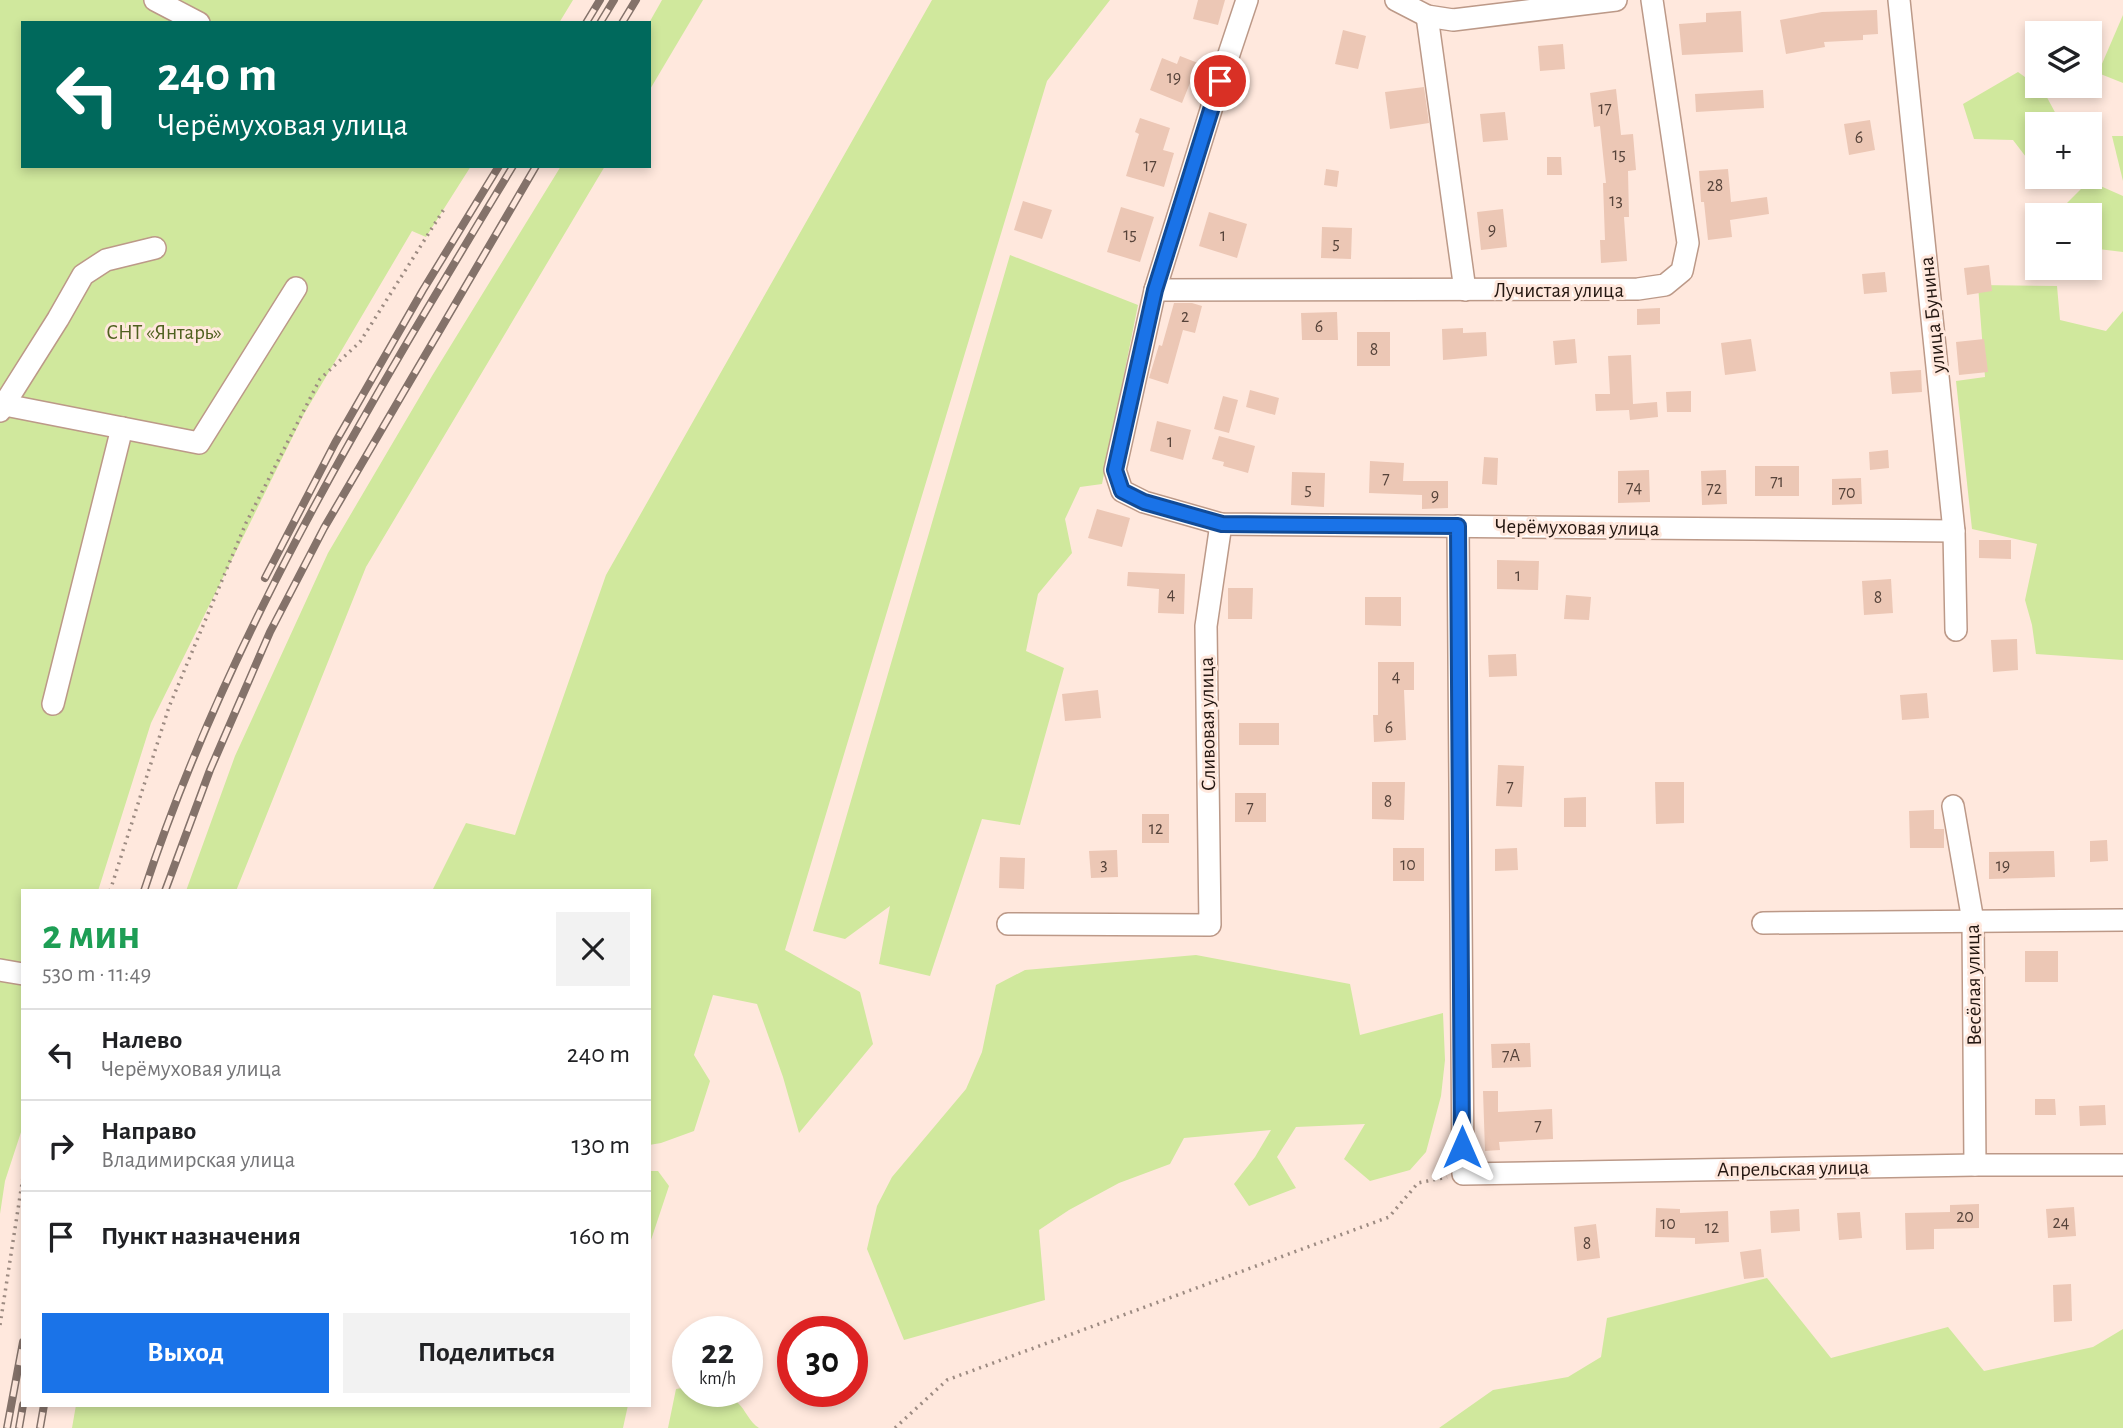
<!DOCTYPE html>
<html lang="ru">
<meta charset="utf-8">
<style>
:root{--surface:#fff;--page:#f2f2f2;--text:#202124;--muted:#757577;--line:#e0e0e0;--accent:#1a73e8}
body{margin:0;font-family:"Alegreya Sans",sans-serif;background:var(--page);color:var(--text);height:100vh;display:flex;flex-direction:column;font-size:26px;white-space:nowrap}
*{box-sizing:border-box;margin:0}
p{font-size:23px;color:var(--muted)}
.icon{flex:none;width:38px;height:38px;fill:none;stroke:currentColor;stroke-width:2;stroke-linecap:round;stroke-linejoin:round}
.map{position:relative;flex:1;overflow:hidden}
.drawer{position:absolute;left:21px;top:889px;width:630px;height:518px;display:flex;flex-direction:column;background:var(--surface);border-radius:0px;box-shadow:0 4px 10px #0003}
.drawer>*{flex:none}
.hud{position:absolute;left:21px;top:21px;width:630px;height:147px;border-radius:0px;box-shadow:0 4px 10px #0003;background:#00695c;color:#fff;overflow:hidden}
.fabs{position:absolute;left:2025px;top:21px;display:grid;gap:14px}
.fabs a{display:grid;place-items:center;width:77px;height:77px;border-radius:0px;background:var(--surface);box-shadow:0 4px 10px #0003;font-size:35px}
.speed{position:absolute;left:672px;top:1316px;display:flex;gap:14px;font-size:35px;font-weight:700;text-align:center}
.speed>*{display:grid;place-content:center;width:91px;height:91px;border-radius:50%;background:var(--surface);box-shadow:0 4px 10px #0003;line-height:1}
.speed small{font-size:18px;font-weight:400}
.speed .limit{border:10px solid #d22;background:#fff;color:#111}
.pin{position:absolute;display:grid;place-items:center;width:60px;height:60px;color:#fff;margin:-30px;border:4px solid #fff;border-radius:50%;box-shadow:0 2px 7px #0007}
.me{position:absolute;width:77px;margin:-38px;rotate:0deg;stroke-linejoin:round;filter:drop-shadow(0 0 5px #0008)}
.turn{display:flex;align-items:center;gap:24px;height:147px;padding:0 21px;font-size:32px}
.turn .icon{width:91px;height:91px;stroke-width:2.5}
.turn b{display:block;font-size:49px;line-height:60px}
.round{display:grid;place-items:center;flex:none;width:74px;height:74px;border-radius:0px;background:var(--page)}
.head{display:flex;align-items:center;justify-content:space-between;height:119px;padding:0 21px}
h1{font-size:42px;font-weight:600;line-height:52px;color:#1e9e55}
.button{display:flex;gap:14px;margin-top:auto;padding:14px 21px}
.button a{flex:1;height:80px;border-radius:0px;background:var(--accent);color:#fff;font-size:28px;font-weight:600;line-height:80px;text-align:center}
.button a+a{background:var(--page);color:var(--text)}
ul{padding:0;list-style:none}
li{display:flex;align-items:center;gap:21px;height:91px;padding:0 21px;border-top:2px solid var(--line)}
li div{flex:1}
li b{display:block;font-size:26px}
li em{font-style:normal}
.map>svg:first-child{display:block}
</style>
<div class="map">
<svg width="2123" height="1428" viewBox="0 0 2123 1428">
<rect width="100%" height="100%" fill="#ffe8dd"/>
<g fill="#d0e89d">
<polygon points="0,0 573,0 559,23 23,23 23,166 471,166 426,237 412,231 304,414 151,723 98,891 23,891 23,1126 5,1181 0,1214"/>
<polygon points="662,0 703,0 649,91 649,23"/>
<polygon points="932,0 1110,0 1047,81 785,950 860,992 873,1044 799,1133 783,1077 757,1004 713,995 694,1055 710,1081 694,1131 661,1143 649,1145 649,891 432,891 466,823 515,835 606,575"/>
<polygon points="2123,15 2123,83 2098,73"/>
<polygon points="2018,72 2043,90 2057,116 2067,124 2037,124 2037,159 2026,157 2013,140 1974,139 1963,104"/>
<polygon points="2112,136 2123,136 2123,181"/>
<polygon points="561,166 605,166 366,567 236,891 186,891 235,756 328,553 432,376"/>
<polygon points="2089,181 2123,196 2123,252 2090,248 2090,215 2055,215"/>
<polygon points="1010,255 1138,305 1102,484 1080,487 1065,519 1072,553 1038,594 1026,651 1064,668 1020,825 982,819 930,976 879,964 890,906 845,939 813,931"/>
<polygon points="1978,285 2057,286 2060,320 2106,331 2123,311 2123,660 2036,654 2032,625 2025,600 2037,544 1972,529 1956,381 1985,377"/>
<polygon points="1196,955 1350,984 1360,1035 1443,1013 1445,1060 1441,1096 1426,1152 1410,1170 1370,1181 1344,1159 1365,1124 1296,1127 1277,1157 1296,1188 1249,1206 1234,1184 1255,1157 1271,1130 1184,1138 1170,1164 1119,1183 1069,1210 1039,1230 1045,1300 904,1340 867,1249 877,1206 892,1177 966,1089 982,1052 996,985 1025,970"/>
<polygon points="649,1171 658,1171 669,1186 649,1246"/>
<polygon points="1767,1278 1831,1358 1948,1327 1984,1371 2093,1347 2123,1329 2123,1428 1439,1428 1493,1390 1568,1377 1601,1357 1607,1318"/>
<path d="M688,1387V1391C703,1391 726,1391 737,1402C746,1410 749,1422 759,1428H668L676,1389Z"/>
<polygon points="76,1405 628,1405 623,1428 72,1428"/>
</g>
<g fill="#ecc7b5">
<polygon points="1198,0 1225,0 1218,25 1193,19"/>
<polygon points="1877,10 1878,34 1863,35 1863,40 1824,42 1825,47 1786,54 1780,20 1822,12"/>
<polygon points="1741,11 1743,52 1682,55 1679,24 1706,22 1706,13"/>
<polygon points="1343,30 1366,36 1358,69 1335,64"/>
<polygon points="1563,44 1565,69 1540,71 1538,46"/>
<polygon points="1180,56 1198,63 1182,103 1150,90 1162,58 1177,64"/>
<polygon points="1424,87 1429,123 1390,129 1385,92"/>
<polygon points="1616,89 1621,135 1633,134 1636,170 1628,171 1629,217 1624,217 1627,261 1601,263 1600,240 1605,240 1603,183 1606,183 1600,126 1594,127 1590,93"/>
<polygon points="1763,90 1764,108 1696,112 1695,94"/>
<polygon points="1505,112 1508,140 1483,142 1480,114"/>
<polygon points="1140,118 1170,128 1163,150 1174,153 1164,187 1126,176 1139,134 1135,132"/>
<polygon points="1870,120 1875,150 1849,155 1844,124"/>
<polygon points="1547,157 1561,157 1562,175 1547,175"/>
<polygon points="1326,169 1339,171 1337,187 1324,185"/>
<polygon points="1728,169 1731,202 1767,197 1769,214 1730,220 1732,237 1708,240 1704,202 1701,202 1699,171"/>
<polygon points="1023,201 1052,210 1042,239 1014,230"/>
<polygon points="1121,207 1154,217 1140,262 1107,252"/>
<polygon points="1503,209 1507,247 1481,250 1477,212"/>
<polygon points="1209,212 1247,224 1237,258 1199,246"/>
<polygon points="1322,227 1352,228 1351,259 1321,258"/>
<polygon points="1989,265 1992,291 1967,295 1964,268"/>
<polygon points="1885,272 1887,292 1864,294 1862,274"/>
<polygon points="1174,303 1192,303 1202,306 1195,333 1183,330 1168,384 1149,378 1159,345 1162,346"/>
<polygon points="1660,308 1660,324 1637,325 1637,309"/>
<polygon points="1337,312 1338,340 1302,340 1301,313"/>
<polygon points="1463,328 1463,333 1486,332 1487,356 1443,360 1442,329"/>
<rect x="1357" y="332" width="33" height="34"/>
<polygon points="1575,339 1577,363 1555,365 1553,341"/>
<polygon points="1751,339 1756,371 1725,375 1721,343"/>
<polygon points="1984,339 1988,372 1959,375 1956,342"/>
<polygon points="1631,355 1633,404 1657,402 1658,417 1630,420 1629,410 1596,411 1595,394 1610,394 1608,356"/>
<polygon points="1921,370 1922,392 1892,394 1890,372"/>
<polygon points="1250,390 1279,398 1275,415 1246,407"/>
<polygon points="1691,391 1691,412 1667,412 1666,392"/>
<polygon points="1223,396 1238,400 1229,433 1214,429"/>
<polygon points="1157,421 1191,430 1183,460 1150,451"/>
<polygon points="1219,436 1255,446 1248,473 1223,466 1224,462 1212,459"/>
<polygon points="1888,450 1889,468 1870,470 1869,452"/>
<polygon points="1484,457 1498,458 1497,485 1482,484"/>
<polygon points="1370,461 1404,463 1403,481 1448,481 1448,508 1422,509 1422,495 1369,493"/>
<rect x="1755" y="466" width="44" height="30"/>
<polygon points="1649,470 1650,502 1618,503 1618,471"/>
<polygon points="1726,470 1727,504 1702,505 1701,471"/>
<polygon points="1292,472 1325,473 1324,507 1291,505"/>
<polygon points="1861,478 1862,504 1832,505 1832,479"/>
<polygon points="1097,509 1130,518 1122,547 1088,538"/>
<polygon points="1979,540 2011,540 2011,559 1979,558"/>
<polygon points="1497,560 1539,561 1538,590 1497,589"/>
<polygon points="1128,572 1185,574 1184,614 1158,613 1159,589 1127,586"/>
<polygon points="1891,579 1893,613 1864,615 1862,581"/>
<polygon points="1228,588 1253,588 1252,619 1228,619"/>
<polygon points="1566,595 1591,597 1589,620 1564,619"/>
<polygon points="1365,597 1401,597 1401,626 1365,625"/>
<polygon points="2017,639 2018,670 1993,672 1991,640"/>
<polygon points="1516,654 1517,676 1489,677 1488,655"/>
<polygon points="1378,662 1414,662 1414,690 1404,690 1406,740 1374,742 1373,715 1378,715"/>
<polygon points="1098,690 1101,718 1065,721 1062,694"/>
<polygon points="1927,693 1929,718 1902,720 1900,695"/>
<rect x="1239" y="723" width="40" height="22"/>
<polygon points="1498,765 1524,766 1522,807 1496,806"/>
<polygon points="1372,782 1405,782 1404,820 1372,819"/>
<polygon points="1655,782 1684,782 1684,823 1656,824"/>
<rect x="1235" y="793" width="31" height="29"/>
<polygon points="1586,797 1586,827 1564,827 1564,798"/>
<polygon points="1934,810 1934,829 1944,829 1944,848 1910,848 1909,811"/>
<rect x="1142" y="814" width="27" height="29"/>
<polygon points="2107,840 2108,861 2090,862 2090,841"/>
<rect x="1393" y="848" width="31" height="33"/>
<polygon points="1517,848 1518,870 1495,871 1495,849"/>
<polygon points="1117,850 1118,877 1091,878 1089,851"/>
<polygon points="2054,851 2055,877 1989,879 1989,852"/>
<polygon points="1000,857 1025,858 1024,889 999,888"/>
<rect x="2025" y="951" width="33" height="31"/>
<polygon points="1530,1043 1531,1067 1492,1068 1491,1044"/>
<polygon points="1483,1091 1498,1091 1498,1112 1552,1109 1553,1139 1499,1142 1500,1150 1485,1151"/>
<polygon points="2035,1099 2055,1099 2056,1115 2035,1115"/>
<polygon points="2105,1105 2106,1125 2080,1126 2079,1106"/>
<polygon points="1979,1204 1979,1228 1934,1229 1934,1249 1906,1250 1905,1213 1950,1212 1950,1205"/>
<polygon points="2074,1207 2076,1236 2048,1238 2046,1209"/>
<polygon points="1656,1208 1680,1209 1680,1213 1728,1211 1729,1242 1695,1244 1695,1238 1655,1237"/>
<polygon points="1799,1209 1800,1231 1771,1233 1770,1211"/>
<polygon points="1860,1212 1862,1238 1839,1240 1837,1213"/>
<polygon points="1596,1224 1600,1258 1577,1261 1574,1227"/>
<polygon points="1761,1249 1764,1277 1744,1279 1740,1252"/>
<polygon points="2071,1284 2072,1321 2054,1322 2053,1285"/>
</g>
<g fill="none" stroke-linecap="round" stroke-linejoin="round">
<g stroke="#bc9988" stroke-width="24">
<g id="minor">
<polyline points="155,0 199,23"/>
<polyline points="1247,0 1220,81 1155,290 1115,470 1122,491 1144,502 1221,524 1954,531"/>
<polyline points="1396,0 1427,16 1453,20 1616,0"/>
<polyline points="1899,0 1954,531 1956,630"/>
<polyline points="1427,16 1465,290"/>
<polyline points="1155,290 1638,289 1665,285 1682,271 1688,243 1652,0"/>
<polyline points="5,405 199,443 296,288"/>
<polyline points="0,411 58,319 83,275 106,260 155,248"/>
<polyline points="1458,526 1463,1174 1975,1165 2123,1165"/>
<polyline points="53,704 122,428"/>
<polyline points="1953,806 1973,921 1975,1165"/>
<polyline points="1763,923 2123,920"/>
<polyline points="1008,924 1210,925 1206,626 1221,524"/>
<polyline points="0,970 23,974"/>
</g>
</g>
<g stroke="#9d8b82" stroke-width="3.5" stroke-dasharray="2 5" stroke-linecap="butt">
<polyline points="110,891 169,707 246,523 320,379 360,342 446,206"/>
<polyline points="0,1325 23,1177"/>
<polyline points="895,1428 947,1380 1389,1217 1418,1183 1447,1177"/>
</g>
<use href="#minor" stroke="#fff" stroke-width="21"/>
<g stroke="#84726a" stroke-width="8">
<g id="rail">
<polyline points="586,23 600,0"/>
<polyline points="600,23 614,0"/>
<polyline points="622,23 636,0"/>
<polyline points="265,578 335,443 423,290 499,166"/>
<path d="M144,891C229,632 373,398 513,166"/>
<polyline points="165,891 210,770 270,632 324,528 536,166"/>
<polyline points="7,1428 23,1342"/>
<polyline points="19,1428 23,1405"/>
<polyline points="40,1428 44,1405"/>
</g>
</g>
<use href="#rail" stroke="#ffe8dd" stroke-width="5" stroke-dasharray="16" stroke-linecap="butt"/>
</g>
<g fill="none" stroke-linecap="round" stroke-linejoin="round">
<g stroke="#114b97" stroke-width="18">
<polyline id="route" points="1220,81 1155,290 1115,470 1122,491 1144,502 1222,524 1458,526 1462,1147"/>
</g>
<use href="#route" stroke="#1a73e8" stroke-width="12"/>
</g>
<g text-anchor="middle" stroke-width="6" stroke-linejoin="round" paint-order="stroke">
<g font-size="18" fill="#56433a">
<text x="1174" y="83">19</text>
<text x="1605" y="114">17</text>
<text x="1859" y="143">6</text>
<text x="1619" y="160">15</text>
<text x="1150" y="171">17</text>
<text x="1715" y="191">28</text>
<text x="1616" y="206">13</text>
<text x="1492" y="235">9</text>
<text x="1130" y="240">15</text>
<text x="1223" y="241">1</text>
<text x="1336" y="249">5</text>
<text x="1185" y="322">2</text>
<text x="1319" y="332">6</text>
<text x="1374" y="355">8</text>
<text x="1170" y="447">1</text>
<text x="1386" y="484">7</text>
<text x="1777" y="487">71</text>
<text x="1634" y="493">74</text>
<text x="1714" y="494">72</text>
<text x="1308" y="495">5</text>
<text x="1847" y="498">70</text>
<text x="1435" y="501">9</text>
<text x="1518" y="581">1</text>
<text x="1171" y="600">4</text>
<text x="1878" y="603">8</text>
<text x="1396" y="682">4</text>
<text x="1389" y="733">6</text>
<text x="1510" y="792">7</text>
<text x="1388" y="807">8</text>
<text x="1250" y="813">7</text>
<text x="1156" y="834">12</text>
<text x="1104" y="870">3</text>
<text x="1408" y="870">10</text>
<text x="2003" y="871">19</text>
<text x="1511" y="1061">7А</text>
<text x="1538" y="1131">7</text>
<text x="1965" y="1222">20</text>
<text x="2061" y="1228">24</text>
<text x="1668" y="1229">10</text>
<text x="1712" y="1233">12</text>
<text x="1587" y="1249">8</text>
</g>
<g font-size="21" fill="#241711" stroke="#ffe8dd">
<text x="1559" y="297">Лучистая улица</text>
<text transform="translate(1932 315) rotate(-96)" y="7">улица Бунина</text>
<text transform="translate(1577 527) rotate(1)" y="7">Черёмуховая улица</text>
<text transform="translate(1207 724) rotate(-91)" y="7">Сливовая улица</text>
<text transform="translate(1973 985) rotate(-91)" y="7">Весёлая улица</text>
<text transform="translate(1793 1168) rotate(-1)" y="7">Апрельская улица</text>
</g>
<g font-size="21" fill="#4f601f" stroke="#ffe8dd">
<text x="164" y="339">СНТ «Янтарь»</text>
</g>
</g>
</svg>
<div class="fabs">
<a><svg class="icon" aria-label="layers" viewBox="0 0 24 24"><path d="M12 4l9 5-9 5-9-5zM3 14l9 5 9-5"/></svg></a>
<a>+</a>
<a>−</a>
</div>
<div class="speed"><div>22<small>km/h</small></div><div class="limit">30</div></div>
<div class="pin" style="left:1220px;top:81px;background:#d93025"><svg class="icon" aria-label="arrive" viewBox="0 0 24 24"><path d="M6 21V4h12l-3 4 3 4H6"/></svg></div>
<svg class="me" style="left:1462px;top:1147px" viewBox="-20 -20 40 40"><path d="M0-17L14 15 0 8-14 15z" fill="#1a73e8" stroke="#fff" stroke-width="4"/></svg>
<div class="hud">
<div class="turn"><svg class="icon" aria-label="left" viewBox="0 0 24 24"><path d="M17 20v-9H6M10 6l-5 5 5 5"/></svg><div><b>240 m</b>Черёмуховая улица</div></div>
</div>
<section class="drawer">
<div class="head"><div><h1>2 мин</h1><p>530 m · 11:49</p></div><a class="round"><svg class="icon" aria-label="close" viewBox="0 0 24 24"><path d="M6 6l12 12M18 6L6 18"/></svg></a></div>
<ul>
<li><svg class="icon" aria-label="left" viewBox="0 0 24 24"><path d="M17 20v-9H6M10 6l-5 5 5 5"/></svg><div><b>Налево</b><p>Черёмуховая улица</p></div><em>240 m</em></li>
<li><svg class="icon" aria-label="right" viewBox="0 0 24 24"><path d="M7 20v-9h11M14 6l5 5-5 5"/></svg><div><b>Направо</b><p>Владимирская улица</p></div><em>130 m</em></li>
<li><svg class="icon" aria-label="arrive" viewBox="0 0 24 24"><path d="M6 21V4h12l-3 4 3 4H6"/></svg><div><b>Пункт назначения</b></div><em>160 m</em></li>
</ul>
<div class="button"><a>Выход</a><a>Поделиться</a></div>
</section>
</div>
